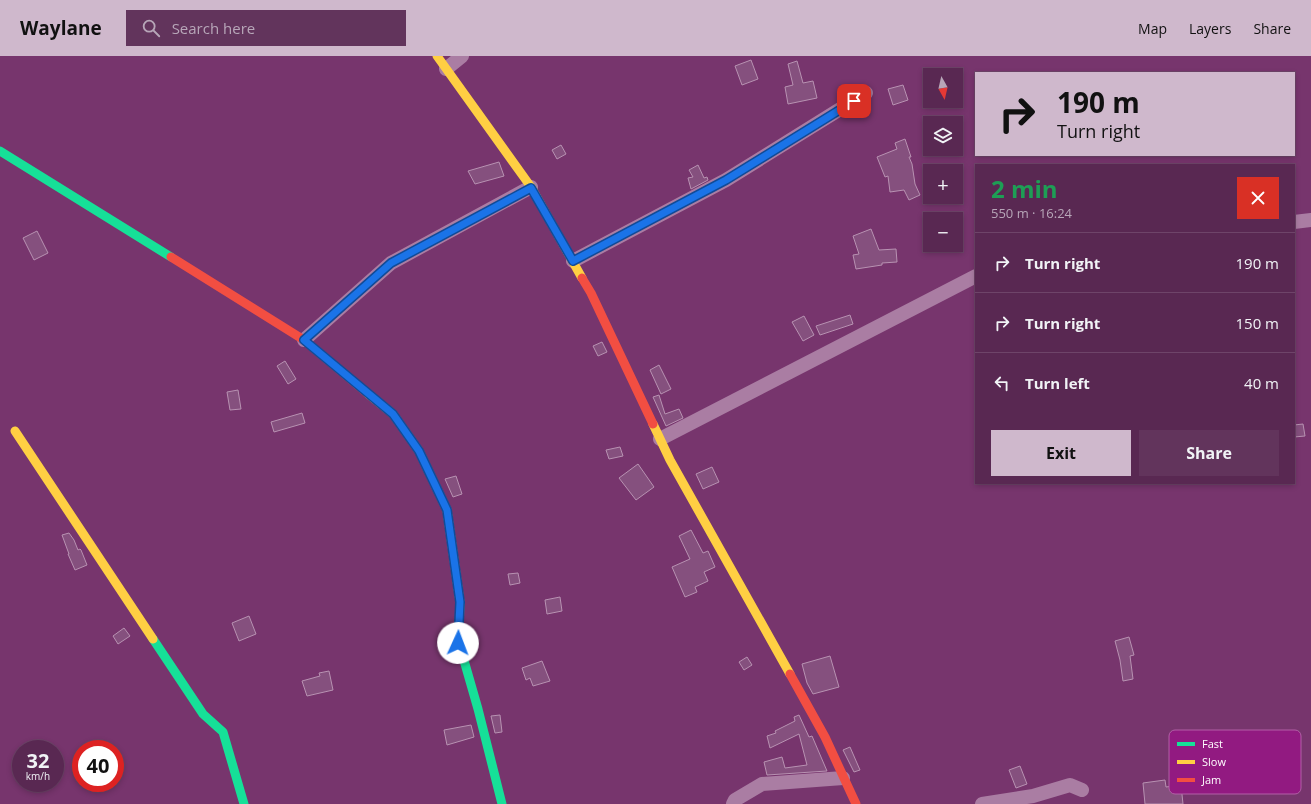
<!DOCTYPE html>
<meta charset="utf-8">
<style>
:root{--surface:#592852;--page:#62345c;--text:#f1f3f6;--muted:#b7a6b8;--line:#6e4469;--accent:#cfb8cc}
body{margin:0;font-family:"Open Sans",sans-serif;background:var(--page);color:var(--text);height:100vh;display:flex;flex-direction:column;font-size:15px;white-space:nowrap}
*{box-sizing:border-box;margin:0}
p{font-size:13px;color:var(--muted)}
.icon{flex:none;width:22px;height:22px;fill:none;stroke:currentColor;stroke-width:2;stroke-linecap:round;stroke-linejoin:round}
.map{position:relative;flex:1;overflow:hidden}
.panel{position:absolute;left:975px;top:108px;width:320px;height:320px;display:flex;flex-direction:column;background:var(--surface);border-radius:0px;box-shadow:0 2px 6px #0003,0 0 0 1px var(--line)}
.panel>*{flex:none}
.hud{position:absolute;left:975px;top:16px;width:320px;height:84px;border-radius:0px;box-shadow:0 2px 6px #0003,0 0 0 1px var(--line);background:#cfb8cc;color:#111;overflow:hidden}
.needle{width:26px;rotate:172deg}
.buttons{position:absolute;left:923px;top:12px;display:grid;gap:8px}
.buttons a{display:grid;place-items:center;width:40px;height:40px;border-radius:0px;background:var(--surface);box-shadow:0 2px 6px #0003,0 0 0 1px var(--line);font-size:20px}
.speed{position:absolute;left:12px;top:684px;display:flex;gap:8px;font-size:20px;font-weight:700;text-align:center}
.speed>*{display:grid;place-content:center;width:52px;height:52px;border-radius:50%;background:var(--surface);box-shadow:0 2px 6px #0003,0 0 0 1px var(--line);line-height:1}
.speed small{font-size:10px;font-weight:400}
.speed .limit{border:6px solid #d22;background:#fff;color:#111}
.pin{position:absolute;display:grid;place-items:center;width:34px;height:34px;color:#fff;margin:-17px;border-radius:8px;box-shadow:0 2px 6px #0006}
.me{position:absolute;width:44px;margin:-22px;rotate:2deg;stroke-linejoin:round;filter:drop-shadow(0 0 3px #0008)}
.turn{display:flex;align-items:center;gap:14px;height:84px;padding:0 16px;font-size:18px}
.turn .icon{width:52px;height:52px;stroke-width:2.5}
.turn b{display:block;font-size:28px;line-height:34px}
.round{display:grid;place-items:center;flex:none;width:42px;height:42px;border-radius:0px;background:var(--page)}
.summary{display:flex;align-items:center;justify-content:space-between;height:68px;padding:0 16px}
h1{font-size:24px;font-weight:700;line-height:30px;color:#1e9e55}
.button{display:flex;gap:8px;margin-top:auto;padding:8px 16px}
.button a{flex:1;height:46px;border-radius:0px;background:var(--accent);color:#111;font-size:16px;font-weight:700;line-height:46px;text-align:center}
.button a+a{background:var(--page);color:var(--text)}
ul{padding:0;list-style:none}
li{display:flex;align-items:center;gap:12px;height:60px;padding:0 16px;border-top:1px solid var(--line)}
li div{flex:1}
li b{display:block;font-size:15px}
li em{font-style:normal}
header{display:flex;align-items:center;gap:24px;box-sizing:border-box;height:56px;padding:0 20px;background:var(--accent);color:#111}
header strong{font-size:19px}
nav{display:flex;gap:22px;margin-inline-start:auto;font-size:14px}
.search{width:280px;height:36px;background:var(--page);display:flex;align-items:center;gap:10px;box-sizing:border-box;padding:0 14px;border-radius:0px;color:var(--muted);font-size:15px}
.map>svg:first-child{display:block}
</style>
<header>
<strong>Waylane</strong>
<div class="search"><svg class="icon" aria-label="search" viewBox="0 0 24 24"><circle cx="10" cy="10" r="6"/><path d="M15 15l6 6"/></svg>Search here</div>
<nav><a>Map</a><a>Layers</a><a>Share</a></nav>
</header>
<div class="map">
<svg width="1311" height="748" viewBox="0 0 1311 748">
<rect width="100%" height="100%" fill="#77356d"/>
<g fill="#85507e" stroke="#b892b2">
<polygon points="751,4 758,23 742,29 735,10"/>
<polygon points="797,5 803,27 813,25 817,42 788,48 785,31 793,29 788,8"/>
<polygon points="903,29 908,44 893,49 888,33"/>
<polygon points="905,83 911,101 909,101 912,108 915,128 920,139 909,144 904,134 890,136 888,120 885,121 877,101 897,93 895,87"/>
<polygon points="561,89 566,98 557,103 552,94"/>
<polygon points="499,106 504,120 475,128 468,115"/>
<polygon points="698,109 704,122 707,121 708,124 691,133 688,122 693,121 689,114"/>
<polygon points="871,173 879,194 896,193 897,206 882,207 882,209 856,213 853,199 859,198 853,180"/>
<polygon points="37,175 48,197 34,204 23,182"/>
<polygon points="850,259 853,268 820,279 816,270"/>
<polygon points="804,260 814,279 803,285 792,266"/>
<polygon points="602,286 607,296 598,300 593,290"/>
<polygon points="285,305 296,323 288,328 277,310"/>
<polygon points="659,309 671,333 661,338 650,314"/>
<polygon points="238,334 241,353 230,354 227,336"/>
<polygon points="659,339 665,358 679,353 683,362 666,370 653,341"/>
<polygon points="302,357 305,367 274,376 271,366"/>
<polygon points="1303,368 1305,380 1294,381 1294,369"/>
<polygon points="620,391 623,400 609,403 606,394"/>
<polygon points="638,408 654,431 636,444 619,422"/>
<polygon points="712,411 719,426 703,433 696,418"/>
<polygon points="456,420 462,438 453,441 445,423"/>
<polygon points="691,474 703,497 708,495 715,511 704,516 708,525 695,531 697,536 685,541 672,511 690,503 679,480"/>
<polygon points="69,477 74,484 78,494 80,493 81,494 87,509 75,514 68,498 69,498 62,479"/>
<polygon points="518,517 520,527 510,529 508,518"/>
<polygon points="560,541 562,555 547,558 545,544"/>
<polygon points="249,560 256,578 239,585 232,567"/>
<polygon points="124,572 130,580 118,588 113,580"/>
<polygon points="1129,581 1134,599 1130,600 1133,623 1123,625 1120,604 1115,585"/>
<polygon points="830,600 839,631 813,638 807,627 802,608"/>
<polygon points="747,601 752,609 744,614 739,606"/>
<polygon points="542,605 550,625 533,630 530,622 526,624 522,612"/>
<polygon points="329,615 333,634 307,640 302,625 320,620 319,617"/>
<polygon points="500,659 502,676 495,677 491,660"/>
<polygon points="799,659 809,681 812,680 827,715 767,719 764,706 782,701 785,712 807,709 799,678 770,692 767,680 776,677 775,675 795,665 794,661"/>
<polygon points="471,669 474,681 447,689 444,674"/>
<polygon points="850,691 860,714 854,716 843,694"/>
<polygon points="1020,710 1027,728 1016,732 1009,714"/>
<polygon points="1165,724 1166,731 1181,729 1183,748 1145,748 1143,727"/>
</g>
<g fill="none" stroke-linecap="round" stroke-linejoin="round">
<g stroke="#aa7da3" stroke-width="14">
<polyline points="446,13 462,0"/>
<polyline points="1294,166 1311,164"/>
<polyline points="573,205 726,124 866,37"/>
<polyline points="304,284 391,207 531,131"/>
<polyline points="660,383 976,220"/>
<polyline points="733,748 735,744 762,728 843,722"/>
<polyline points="982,748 1033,740 1070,729 1082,734"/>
</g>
<g stroke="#16e098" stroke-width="9">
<polyline points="0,95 171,201"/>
<polyline points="459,575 459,587 478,653 502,748"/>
<polyline points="153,583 203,658 223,676 244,748"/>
</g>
<g stroke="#ffcf43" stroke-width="9">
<polyline points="437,0 531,131 582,222"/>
<polyline points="367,337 393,358 419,395 447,454 460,546 459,575"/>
<polyline points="653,368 670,404 790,618"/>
<polyline points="15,375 153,583"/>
</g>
<g stroke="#f24e42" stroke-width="9">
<polyline points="171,201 304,284 367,337"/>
<polyline points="582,222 591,237 653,368"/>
<polyline points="790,618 825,681 856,748"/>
</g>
</g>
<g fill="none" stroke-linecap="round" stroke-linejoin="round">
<g stroke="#114b97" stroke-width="10">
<polyline id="route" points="458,587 460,546 447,454 419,395 393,358 304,284 391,207 531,132 573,205 726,124 854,45"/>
</g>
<use href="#route" stroke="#1a73e8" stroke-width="7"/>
</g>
<rect x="1169" y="674" width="132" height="64" rx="6" fill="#921a81" stroke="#b35fa7" stroke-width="1"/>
<rect x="1177" y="686" width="18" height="4" fill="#16e098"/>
<rect x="1177" y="704" width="18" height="4" fill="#ffcf43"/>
<rect x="1177" y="722" width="18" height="4" fill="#f24e42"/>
<g font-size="11" fill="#fff">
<text x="1202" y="692">Fast</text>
<text x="1202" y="710">Slow</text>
<text x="1202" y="728">Jam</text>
</g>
</svg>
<div class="buttons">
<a><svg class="needle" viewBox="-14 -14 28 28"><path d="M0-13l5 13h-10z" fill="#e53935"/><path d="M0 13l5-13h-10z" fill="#b7a6b8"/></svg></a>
<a><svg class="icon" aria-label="layers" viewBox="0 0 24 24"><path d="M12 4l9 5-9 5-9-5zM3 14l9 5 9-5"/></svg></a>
<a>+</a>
<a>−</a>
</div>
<div class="speed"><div>32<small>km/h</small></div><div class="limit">40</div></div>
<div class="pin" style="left:854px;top:45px;background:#d93025"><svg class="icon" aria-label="arrive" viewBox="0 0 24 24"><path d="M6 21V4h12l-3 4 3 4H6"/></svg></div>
<svg class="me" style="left:458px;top:587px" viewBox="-20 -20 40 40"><circle r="19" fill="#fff"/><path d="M0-13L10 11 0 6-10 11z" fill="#1a73e8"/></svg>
<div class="hud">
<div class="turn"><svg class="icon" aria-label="right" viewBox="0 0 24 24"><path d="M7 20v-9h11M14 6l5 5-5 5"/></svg><div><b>190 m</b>Turn right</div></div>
</div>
<section class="panel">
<div class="summary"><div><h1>2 min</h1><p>550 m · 16:24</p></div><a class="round" style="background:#d93025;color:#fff"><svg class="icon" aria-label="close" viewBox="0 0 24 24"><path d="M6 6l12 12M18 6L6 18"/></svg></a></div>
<ul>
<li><svg class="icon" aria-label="right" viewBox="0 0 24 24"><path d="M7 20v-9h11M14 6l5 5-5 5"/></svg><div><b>Turn right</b></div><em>190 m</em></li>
<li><svg class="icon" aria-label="right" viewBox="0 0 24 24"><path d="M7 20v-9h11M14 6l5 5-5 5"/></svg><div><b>Turn right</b></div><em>150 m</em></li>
<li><svg class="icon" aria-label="left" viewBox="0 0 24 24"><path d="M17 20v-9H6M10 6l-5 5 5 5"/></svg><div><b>Turn left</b></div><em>40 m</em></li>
</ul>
<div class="button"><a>Exit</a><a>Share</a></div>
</section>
</div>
